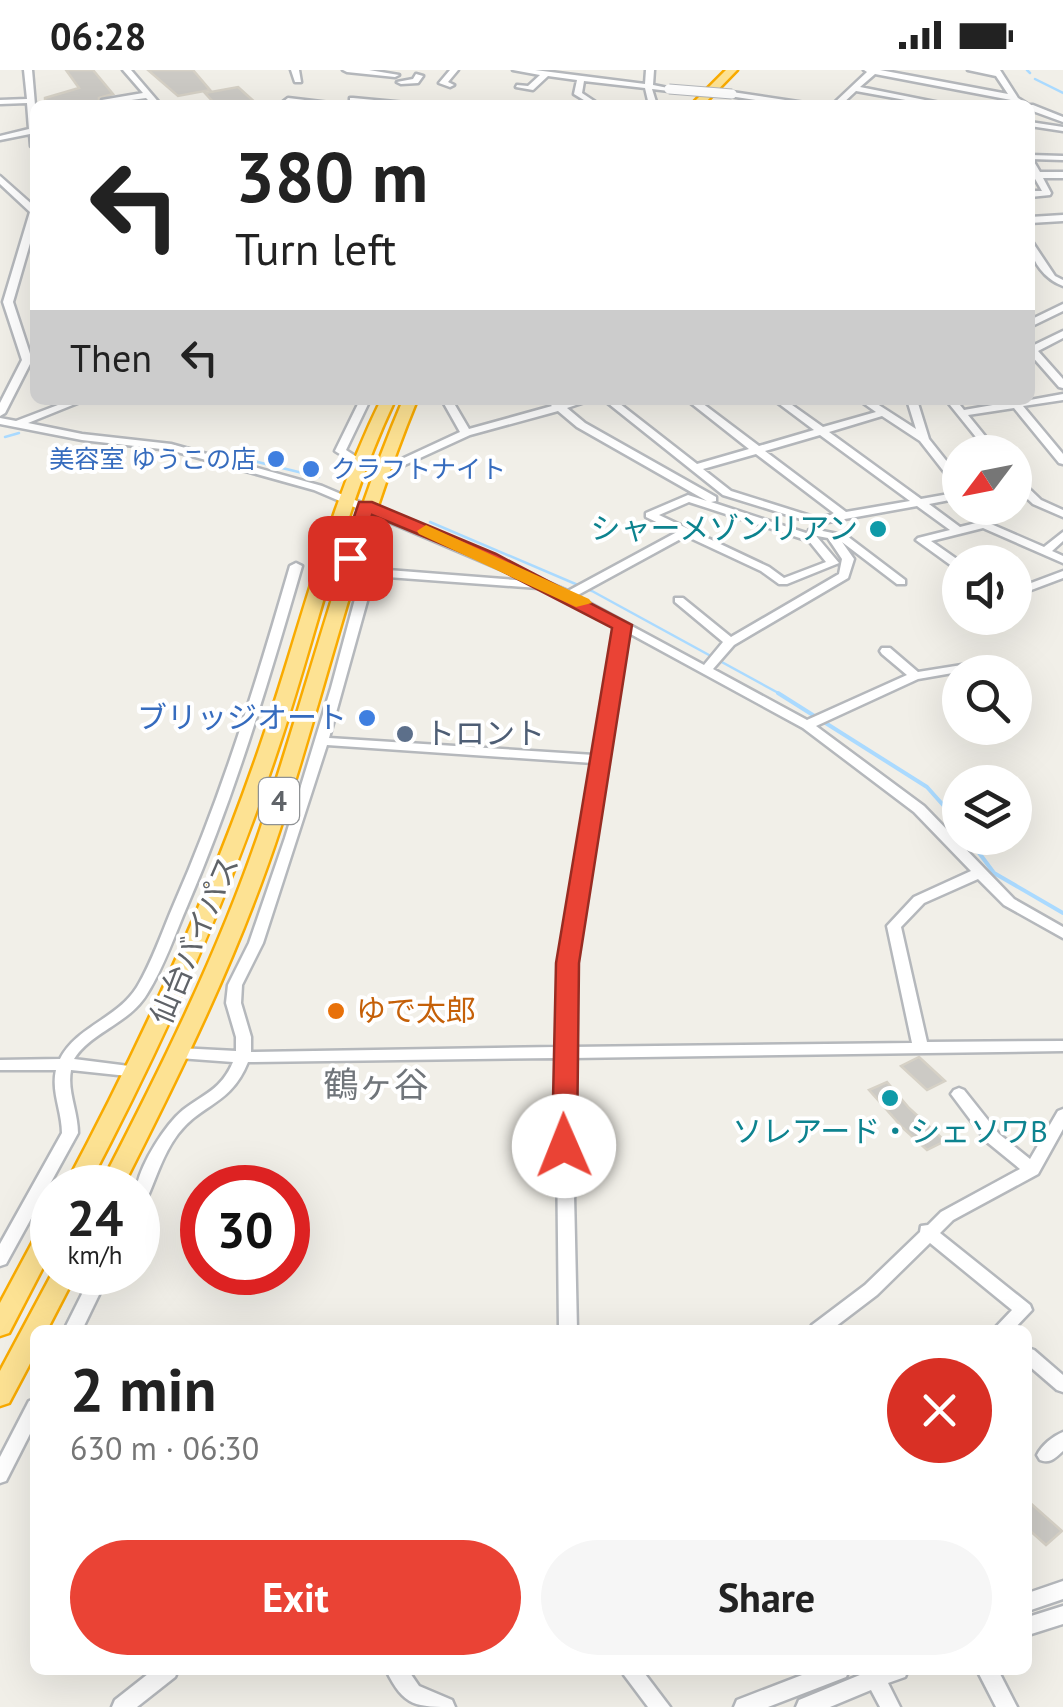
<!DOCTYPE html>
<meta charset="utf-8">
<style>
:root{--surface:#fff;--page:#f6f6f6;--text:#222;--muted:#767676;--accent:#ea4335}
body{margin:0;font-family:"PT Sans","Noto Sans JP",sans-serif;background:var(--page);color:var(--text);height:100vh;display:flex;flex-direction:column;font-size:38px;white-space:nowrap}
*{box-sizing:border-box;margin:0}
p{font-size:32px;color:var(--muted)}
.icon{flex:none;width:55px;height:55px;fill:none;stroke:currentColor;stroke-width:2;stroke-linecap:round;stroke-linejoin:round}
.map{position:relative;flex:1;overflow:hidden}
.sheet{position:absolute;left:30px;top:1255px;width:1002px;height:350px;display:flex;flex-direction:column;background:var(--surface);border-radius:15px;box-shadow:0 10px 40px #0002}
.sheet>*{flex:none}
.top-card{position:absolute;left:30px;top:30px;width:1005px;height:305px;border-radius:15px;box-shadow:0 10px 40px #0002;background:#fff;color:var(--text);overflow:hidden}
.needle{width:65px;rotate:238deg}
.controls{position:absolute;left:942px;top:365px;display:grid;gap:20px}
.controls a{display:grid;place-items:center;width:90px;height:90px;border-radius:50%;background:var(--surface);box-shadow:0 10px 40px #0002;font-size:50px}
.speed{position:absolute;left:30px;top:1095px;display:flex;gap:20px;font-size:50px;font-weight:700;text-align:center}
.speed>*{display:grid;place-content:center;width:130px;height:130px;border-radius:50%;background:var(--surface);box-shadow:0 10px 40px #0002;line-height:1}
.speed small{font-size:25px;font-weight:400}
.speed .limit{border:15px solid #d22;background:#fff;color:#111}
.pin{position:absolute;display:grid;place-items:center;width:85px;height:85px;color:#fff;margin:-42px;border-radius:20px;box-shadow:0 5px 15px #0006}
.me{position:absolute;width:110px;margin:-55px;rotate:359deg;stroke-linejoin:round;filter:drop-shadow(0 0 8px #0008)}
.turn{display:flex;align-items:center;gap:35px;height:210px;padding:0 40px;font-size:45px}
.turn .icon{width:130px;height:130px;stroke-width:2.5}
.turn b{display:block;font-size:70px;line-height:85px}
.then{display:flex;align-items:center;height:95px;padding:0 40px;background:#0003;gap:20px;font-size:38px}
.round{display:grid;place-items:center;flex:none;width:105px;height:105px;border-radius:52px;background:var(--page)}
.headline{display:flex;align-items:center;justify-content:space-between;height:170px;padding:0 40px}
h1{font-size:60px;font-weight:600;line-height:75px}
.button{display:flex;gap:20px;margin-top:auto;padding:20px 40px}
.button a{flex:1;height:115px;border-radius:60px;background:var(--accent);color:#fff;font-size:40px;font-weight:600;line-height:115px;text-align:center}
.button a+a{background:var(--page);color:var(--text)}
.status{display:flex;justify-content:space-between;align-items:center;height:70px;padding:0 50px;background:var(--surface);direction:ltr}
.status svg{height:28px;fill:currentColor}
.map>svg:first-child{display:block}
</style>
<div class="status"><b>06:28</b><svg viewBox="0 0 49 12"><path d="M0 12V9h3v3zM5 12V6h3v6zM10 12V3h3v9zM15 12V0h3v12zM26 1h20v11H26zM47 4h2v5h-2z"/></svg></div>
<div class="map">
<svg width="1063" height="1637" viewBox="0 0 1063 1637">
<rect width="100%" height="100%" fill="#f1efe8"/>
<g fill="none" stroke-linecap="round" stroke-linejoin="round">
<g stroke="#aadaff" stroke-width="2.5">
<polyline points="1027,0 1030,3"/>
<polyline points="1035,9 1063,23"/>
<polyline points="5,367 19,363"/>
<polyline points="233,386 319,407"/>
<polyline points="430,452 592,521 782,625"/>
</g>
<g stroke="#aadaff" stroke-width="4">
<polyline points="778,623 927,717 960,754"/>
<polyline points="968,768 994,803 1063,843"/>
</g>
</g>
<g fill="#cccac5" stroke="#d6d1c6" stroke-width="2.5">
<polygon points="66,0 93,0 113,24 99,28 99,35 45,35 45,28 79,18"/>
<polygon points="148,0 193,0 210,20 178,26"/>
<polygon points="238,17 258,35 216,35 205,23"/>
<polygon points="919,987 945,1011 927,1020 901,996"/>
<polygon points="887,1012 909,1038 945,1071 927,1080 903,1058 869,1020"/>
<polygon points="1028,1431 1062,1461 1046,1475 1028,1459"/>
</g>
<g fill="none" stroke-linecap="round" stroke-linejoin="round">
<g stroke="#b5b8bc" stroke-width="5">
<g id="minor">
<polygon points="24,0 32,0 35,35 35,78 31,76 30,64 0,70 0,66 29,59 27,33 0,34 0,30 27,29"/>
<polygon points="123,0 131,0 161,35 153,35 146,28 102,34 102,30 143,23"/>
<polygon points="291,0 299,0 301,12 295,12"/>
<polygon points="343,0 369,0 399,5 395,7 347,2"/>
<polygon points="450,0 458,0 448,12 454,15 450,17 439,13"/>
<polygon points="513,0 535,0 645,14 646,0 654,0 653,15 673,19 669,21 652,19 657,35 649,35 645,18 584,11 582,23 597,33 592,35 574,24 577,10 548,6 533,20 516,17 517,15 528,16 540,5"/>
<polygon points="864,0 880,0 1008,24 996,6 968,0 1000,0 1018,28 1029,35 1033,35 1063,47 1063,52 1030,40 1030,35 1019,35 1011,30 875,4 860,17 950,35 933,35 856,21 841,35 832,35 867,2"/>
<polygon points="416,4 423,6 418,13 401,14 397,12 413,9"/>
<polygon points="732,22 805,33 809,35 789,35 729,26 728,24"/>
<polygon points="288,28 330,33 334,35 292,33 279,35"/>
<polygon points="353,28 406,33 410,35 350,32 350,28"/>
<polygon points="1030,52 1063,57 1063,61 1030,56"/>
<polygon points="1030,85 1063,86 1063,90 1030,89"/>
<polygon points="1030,90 1033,90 1040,102 1063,102 1063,108 1043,108 1051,123 1050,125 1030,127 1030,121 1042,121 1030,100"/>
<polygon points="0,106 35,137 35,156 13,232 32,290 5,343 0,346 0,333 22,290 3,232 30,142 0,114"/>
<polygon points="1063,145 1063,151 1030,153 1030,147"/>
<path d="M1030,172L1033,173L1055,206L1063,210V216C1046,210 1030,191 1030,172Z"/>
<polygon points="1063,234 1063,241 1030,257 1030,250"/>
<polygon points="1063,261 1063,268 1038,281 1063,309 1063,318 1059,317 1030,284 1030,277"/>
<polygon points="1063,324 1063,330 1023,336 1063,384 1063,394 1059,393 1014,338 968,345 998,382 988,382 946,330 956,330 964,340 1010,332 1008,330 1030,330"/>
<path d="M71,330H85L28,353L82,364L171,374L322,416L568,521L677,462L646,447V443L688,425L707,431L577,357L558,341L470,365L396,399H379L374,396L379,393L391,394L460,362L442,330H452L469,359L552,336L546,330H557L561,334L575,330H591L567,338L585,353L716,427V431L711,432L809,464V460L813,459L847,466L905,510V514H897L842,472L854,489L848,508L734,575L713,599L807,650L907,605L882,584L880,581L882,578H890L918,602L987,591L989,594L987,597L918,609L816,656L924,736L1014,829L1063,857V868L1004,835L978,809L924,833L901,857L927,972L1063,971V981L571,988L577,1260H559L556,988L248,992C230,1036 203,1032 178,1064C162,1085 155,1112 144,1135L138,1137C138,1130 136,1119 137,1115C142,1092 165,1055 183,1040C205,1023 221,1020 233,992L179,988L174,987L172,983L174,979L179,978L236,981V967L226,933L228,915L249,873L285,768L331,618L372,466L378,463L384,466L375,499L528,511L314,420L170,380L82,370L0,354V348L16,351ZM689,432L809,471L826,492L784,508L769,497L659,445ZM812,465L828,468L842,489L839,504L731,567L683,528H675V532L723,572L704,595L576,526L686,466L761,501L779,514H787L839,493L817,467ZM374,506L538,518L542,517L616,556L594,685L329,668ZM627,562L803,658L914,742L971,801L914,827L887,856L912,973L571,977L574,893ZM327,675L593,693L560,893L556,977L251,982V967L241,933L242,915L263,873Z"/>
<polygon points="360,330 370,330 346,380 363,391 363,395 359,396 335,381"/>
<path d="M604,330H615L697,394L749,379L687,330H698L759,376L814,360L774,330H785L823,357L876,342L859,330H871L916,359L907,330H917L929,369L960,408V418L956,417L920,371L882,346L829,362L921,429L960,422V428L929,434L960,457L984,451L1044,477L1063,462V471L1052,481L1063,486V493L983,458L931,471L961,492L960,500L956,499L916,470L918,468L950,460L917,436L817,454L723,425ZM820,365L910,431L846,442L765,381ZM756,384L835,444L817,448L731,421L703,399Z"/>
<polygon points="1015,408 1019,409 1041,430 1063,440 1063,447 1033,434 1015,417"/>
<path d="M296,493L302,496C269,610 235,725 188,834C175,864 164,897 147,924C129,954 92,961 74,989L137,997L142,998L145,1002L142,1006L137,1007L71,1000C67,1022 78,1041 78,1063L6,1194L0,1196V1174L62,1063C62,1041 51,1022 56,1000H0V990L60,989C77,956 117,949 137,917C152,892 162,862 174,834C222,725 257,610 290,496Z"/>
<polygon points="1063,501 1063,508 1015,526 1015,519"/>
<polygon points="959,1018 964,1020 999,1064 1030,1089 1058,1041 1063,1039 1063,1059 1038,1104 953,1150 940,1163 1030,1235 1032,1240 1013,1260 993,1260 1012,1240 930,1173 877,1225 831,1260 809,1260 812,1255 865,1215 920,1162 921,1156 928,1155 941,1142 1020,1099 987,1072 951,1024 954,1020"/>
<polygon points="93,1202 110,1202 82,1260 64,1260"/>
<polygon points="1028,1278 1034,1280 1063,1305 1063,1322 1057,1320 1028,1295"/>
<polygon points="35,1329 35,1354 6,1411 0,1413 0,1387 29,1331"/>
<path d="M1063,1362V1381C1055,1388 1050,1394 1040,1390L1037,1385C1042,1375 1053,1366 1063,1362Z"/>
<polygon points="1063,1511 1063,1529 1028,1541 1028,1523"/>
<polygon points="1063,1536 1063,1554 1028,1565 1028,1547"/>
<polygon points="153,1600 178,1600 175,1607 137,1637 112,1637 115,1630"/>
<path d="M386,1600H408L419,1616L452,1630L455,1637C416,1637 404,1637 386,1600Z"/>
<polygon points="626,1600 642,1600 670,1637 648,1637 624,1605"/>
<polygon points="815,1600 849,1600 846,1607 768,1637 734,1637 737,1630"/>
<polygon points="872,1600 908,1600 905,1607 888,1613 900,1637 880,1637 871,1620 830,1637 796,1637 799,1630"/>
<polygon points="977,1600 998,1600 1017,1637 996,1637"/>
</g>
</g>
<g stroke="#f9ab00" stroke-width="5">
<g id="highway">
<polygon points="726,0 737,0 703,35 691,35"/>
<path d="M381,330H395C341,444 316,569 275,688C225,837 160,979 87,1118H64C138,979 204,837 256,688C298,569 325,444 381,330Z"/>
<path d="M403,330H417C360,469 327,614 281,756C240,882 182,1000 122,1118H99C160,1000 219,882 261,757C309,614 344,469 403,330Z"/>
<polygon points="52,1149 52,1180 9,1263 0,1266 0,1233 44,1151"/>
<polygon points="53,1202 77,1202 47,1260 35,1260 35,1284 9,1333 0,1336 0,1301"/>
</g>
</g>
<use href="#minor" fill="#fff" fill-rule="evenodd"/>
<use href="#highway" fill="#fde293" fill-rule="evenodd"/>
<g stroke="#b5b8bc" stroke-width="11" stroke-linecap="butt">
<polyline id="minor-bridge" points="669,19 732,24"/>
</g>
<use href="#minor-bridge" stroke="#fff" stroke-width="9"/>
</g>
<polygon fill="#ea4335" stroke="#982c22" stroke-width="2.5" points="359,432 372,432 496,484 632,555 579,893 577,1076 574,1083 564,1086 552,1076 556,893 612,558 483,491 372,445 359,488 343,491 340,488"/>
<polygon fill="#f59e0b" points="426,455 589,529 592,533 576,537 419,464 417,461"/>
<g fill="#3f7fe0" stroke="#fff" stroke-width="4">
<circle cx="276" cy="389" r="10"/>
<circle cx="311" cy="399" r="10"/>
<circle cx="367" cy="648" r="10"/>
</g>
<g fill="#0f9aa8" stroke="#fff" stroke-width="4">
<circle cx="878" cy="459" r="10"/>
<circle cx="890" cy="1028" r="10"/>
</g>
<circle fill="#5c6f8a" stroke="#fff" stroke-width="4" cx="405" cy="664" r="10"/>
<circle fill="#e8710a" stroke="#fff" stroke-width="4" cx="336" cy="941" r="10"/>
<g text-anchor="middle" stroke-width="8" stroke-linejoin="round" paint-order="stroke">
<g font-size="25" fill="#366cbe" stroke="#fff" text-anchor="end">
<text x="256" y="398">美容室 ゆうこの店</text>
<text x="331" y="408" text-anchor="start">クラフトナイト</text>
</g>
<rect fill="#fff" stroke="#8f9295" stroke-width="2.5" x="259" y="708" width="40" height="46" rx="8"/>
<g font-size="28" font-weight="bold" fill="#5f6368">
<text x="279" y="741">4</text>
</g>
<g font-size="30" fill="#0d838f" stroke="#fff" text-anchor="end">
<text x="858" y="469">シャーメゾンリアン</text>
<text x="890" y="1072" text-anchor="middle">ソレアード・シェソワB</text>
</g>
<g font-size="30" fill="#366cbe" stroke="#fff" text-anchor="end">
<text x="347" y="658">ブリッジオート</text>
</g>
<g font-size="30" fill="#4e5e75" stroke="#fff" text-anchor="start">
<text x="425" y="674">トロント</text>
</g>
<g font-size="30" fill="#5f6368" stroke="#fff">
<text transform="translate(195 870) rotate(-67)" y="10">仙台バイパス</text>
</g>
<g font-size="30" fill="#c56008" stroke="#fff" text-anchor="start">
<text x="356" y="951">ゆで太郎</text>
</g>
<g font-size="35" fill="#70757a" stroke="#fff">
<text x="376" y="1027">鶴ヶ谷</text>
</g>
</g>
</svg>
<div class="controls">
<a><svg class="needle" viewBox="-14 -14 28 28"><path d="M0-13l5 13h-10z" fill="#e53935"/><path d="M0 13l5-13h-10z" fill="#767676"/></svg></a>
<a><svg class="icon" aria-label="sound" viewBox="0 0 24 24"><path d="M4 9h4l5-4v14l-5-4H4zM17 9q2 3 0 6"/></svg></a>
<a><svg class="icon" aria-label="search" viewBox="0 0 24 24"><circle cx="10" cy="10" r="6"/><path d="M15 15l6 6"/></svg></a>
<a><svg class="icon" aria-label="layers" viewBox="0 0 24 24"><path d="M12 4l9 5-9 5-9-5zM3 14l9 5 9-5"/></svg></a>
</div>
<div class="speed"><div>24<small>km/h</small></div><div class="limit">30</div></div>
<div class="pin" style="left:350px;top:488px;background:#d93025"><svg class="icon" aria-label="arrive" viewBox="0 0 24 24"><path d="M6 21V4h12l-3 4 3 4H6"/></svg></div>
<svg class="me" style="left:564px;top:1076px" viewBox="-20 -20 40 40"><circle r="19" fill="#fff"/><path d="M0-13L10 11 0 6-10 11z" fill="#ea4335"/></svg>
<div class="top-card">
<div class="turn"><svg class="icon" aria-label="left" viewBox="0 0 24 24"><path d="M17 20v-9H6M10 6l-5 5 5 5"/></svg><div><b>380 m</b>Turn left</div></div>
<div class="then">Then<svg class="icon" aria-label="left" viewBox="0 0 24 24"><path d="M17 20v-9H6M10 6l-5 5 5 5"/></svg></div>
</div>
<section class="sheet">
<div class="headline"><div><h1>2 min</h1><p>630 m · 06:30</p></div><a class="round" style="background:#d93025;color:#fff"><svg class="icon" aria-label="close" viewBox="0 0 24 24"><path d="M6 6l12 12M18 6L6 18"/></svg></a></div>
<div class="button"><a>Exit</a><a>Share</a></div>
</section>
</div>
